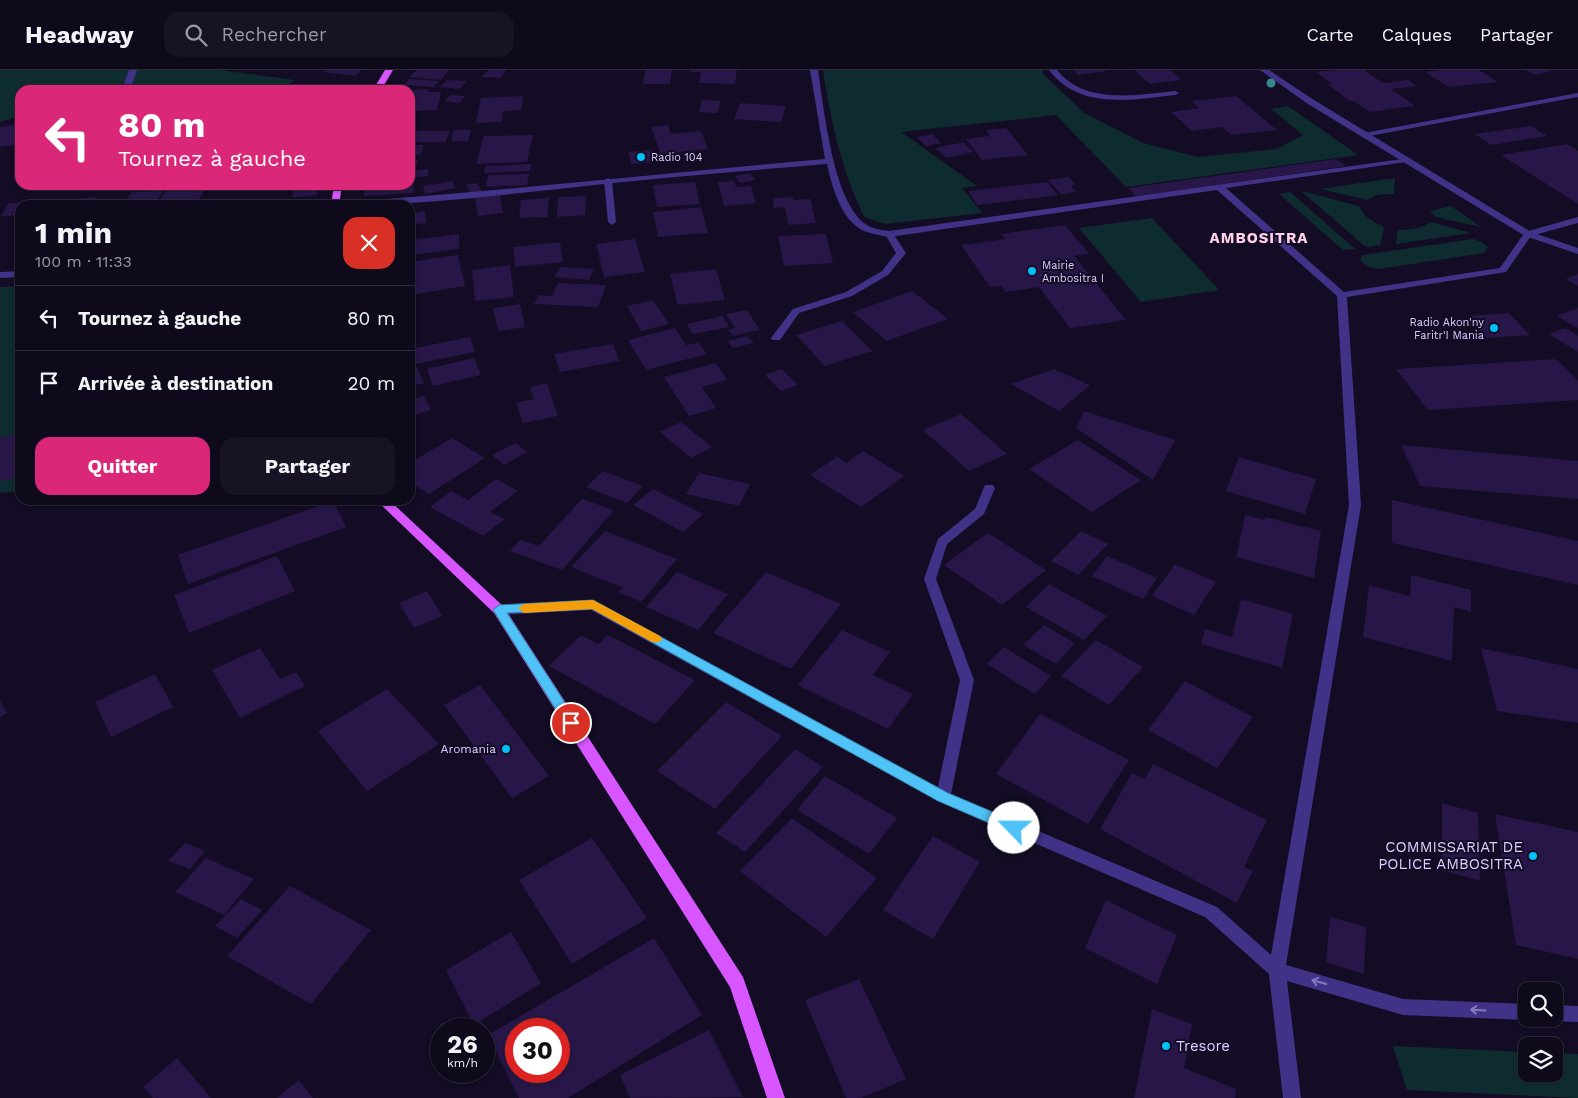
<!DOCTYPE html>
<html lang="fr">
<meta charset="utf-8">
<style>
:root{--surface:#0e091b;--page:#171224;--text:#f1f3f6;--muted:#9b9aa3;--line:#2e2a3a;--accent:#db2777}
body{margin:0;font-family:"Work Sans",sans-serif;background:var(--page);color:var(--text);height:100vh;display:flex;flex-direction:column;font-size:19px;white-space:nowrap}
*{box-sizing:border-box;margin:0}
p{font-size:16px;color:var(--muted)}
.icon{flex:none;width:28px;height:28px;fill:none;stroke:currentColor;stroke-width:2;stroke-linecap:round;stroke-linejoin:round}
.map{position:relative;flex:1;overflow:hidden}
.drawer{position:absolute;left:15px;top:130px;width:400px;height:305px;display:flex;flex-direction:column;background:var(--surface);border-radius:15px;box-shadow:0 1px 4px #0004,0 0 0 1px var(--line)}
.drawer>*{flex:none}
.banner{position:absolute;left:15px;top:15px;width:400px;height:105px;border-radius:15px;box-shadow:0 1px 4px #0004,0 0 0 1px var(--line);background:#db2777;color:#fff;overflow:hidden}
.tools{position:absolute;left:1518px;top:912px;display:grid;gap:10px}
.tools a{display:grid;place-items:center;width:45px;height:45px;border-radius:10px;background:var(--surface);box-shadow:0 1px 4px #0004,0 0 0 1px var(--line);font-size:25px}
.speed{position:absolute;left:430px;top:948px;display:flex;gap:10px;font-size:25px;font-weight:700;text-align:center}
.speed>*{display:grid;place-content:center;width:65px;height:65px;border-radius:50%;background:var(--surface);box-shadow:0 1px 4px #0004,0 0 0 1px var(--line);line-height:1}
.speed small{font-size:12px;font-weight:400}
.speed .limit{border:8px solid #d22;background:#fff;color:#111}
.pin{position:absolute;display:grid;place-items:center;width:42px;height:42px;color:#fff;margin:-21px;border:2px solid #fff;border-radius:50%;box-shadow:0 1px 5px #0007}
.me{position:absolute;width:55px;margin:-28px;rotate:293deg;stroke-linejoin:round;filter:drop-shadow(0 0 4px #0008)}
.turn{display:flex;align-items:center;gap:18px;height:105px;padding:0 20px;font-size:22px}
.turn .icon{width:65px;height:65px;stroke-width:2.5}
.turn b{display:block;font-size:35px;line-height:42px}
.round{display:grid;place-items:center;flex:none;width:52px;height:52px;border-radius:15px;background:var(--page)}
.overview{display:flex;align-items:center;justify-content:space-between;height:85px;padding:0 20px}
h1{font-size:30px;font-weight:700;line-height:38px}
.button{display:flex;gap:10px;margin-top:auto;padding:10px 20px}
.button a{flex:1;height:58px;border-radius:15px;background:var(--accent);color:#fff;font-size:20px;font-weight:700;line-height:58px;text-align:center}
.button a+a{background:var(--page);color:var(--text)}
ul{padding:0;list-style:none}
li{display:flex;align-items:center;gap:15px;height:65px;padding:0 20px;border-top:1px solid var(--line)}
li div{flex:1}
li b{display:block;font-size:19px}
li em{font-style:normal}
header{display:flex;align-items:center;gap:30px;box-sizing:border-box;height:70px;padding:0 25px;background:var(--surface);border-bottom:1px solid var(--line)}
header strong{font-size:24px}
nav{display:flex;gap:28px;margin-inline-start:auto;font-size:18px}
.search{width:350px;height:45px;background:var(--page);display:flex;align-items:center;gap:12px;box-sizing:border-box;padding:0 18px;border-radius:15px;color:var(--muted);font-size:19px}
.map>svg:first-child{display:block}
</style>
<header>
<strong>Headway</strong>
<div class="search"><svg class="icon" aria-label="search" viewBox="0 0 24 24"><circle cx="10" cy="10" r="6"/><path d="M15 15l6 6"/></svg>Rechercher</div>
<nav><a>Carte</a><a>Calques</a><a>Partager</a></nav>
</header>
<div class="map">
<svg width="1578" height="1028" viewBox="0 0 1578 1028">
<rect width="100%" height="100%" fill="#130c24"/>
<g fill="#0e2c2f">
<polygon points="0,0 219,0 295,10 281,20 20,20 20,46 0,52"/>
<path d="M823,0H1043V4L1084,43L1143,73L1198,87L1276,79L1303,65L1271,39L1288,36L1358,85L1126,117L1056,45L901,62L977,116L962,118L982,143L885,154L864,147C842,101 830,50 823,0Z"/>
<path d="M1395,108L1394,124C1384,124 1375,123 1368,130L1320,119Z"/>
<path d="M1301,121L1359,136C1363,147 1374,152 1384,157L1380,175L1366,177Z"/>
<polygon points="1290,122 1355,179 1343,180 1279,124"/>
<polygon points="1451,136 1481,157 1436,147 1430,141"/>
<polygon points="1152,148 1219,220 1141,232 1079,158"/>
<path d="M1431,152L1471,163L1396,174L1398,160C1411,160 1420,159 1431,152Z"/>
<polygon points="1473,169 1481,172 1488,177 1484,183 1379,199 1369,197 1360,190 1363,185"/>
<polygon points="20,216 20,421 0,423 0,217"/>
<polygon points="1393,976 1526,982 1526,1004 1554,1004 1554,983 1578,984 1578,1028 1407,1020"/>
</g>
<g fill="#271647" fill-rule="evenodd">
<polygon points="326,0 362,0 355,6 323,2"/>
<polygon points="417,0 449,0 441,10 409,7"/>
<polygon points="488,0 506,0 500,8 482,7"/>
<polygon points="646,0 672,0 670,14 643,14"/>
<polygon points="690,0 737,0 735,14 699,13 701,2 690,2"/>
<polygon points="1074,0 1106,0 1106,1 1078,5"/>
<polygon points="1134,0 1170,0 1181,10 1150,14"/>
<polygon points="1335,0 1364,0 1383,13 1408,10 1417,16 1391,19 1415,36 1370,42 1354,31 1350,31 1327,14 1332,14 1316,2"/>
<polygon points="1440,0 1479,0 1498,12 1449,17 1425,2"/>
<polygon points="1525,0 1552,0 1552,1 1535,5"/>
<polygon points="409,9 439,11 434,17 404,15"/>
<polygon points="447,10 467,11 460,19 440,17"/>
<polygon points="429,19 428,22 441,22 437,40 410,41 410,20"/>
<polygon points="451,25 465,26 459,33 444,31"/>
<polygon points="523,26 521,40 503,41 502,52 476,53 481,28"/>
<polygon points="1236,26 1277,60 1232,65 1222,57 1192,61 1171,42 1199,38 1191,31"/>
<polygon points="702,30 721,31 717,43 699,42"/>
<polygon points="740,33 786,36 781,52 734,49"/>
<polygon points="20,54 20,74 0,77 0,57"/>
<polygon points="668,55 671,64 701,61 708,79 661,84 651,57"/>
<polygon points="1531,56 1547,66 1491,75 1475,64"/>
<polygon points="1006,58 1028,85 982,90 966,69 990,66 986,60"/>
<polygon points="454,60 471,60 468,71 451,71"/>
<polygon points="410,61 450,61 445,72 410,72"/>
<polygon points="932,64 941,73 926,76 917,67"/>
<polygon points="533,65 527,92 476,94 484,66"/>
<polygon points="963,72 974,82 946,88 936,78"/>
<polygon points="1567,74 1578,81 1578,134 1501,85"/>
<polygon points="410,75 424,75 420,85 410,86"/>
<polygon points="651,80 655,92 631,94 628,82"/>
<polygon points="1336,89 1346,96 1136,127 1128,118"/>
<polygon points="410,90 418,90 416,98 410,98"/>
<polygon points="531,94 530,101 484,103 485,96"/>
<polygon points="428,99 428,106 410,108 410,101"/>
<polygon points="750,103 755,110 740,113 735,106"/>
<polygon points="529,104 527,115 486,117 488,105"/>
<polygon points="1069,107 1076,115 1071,116 1076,122 1061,124 1048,110"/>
<polygon points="414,109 413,123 364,126 366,115 410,115 410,110"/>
<polygon points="452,111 455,118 425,124 423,116"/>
<polygon points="734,111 736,117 751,116 756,133 724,136 718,112"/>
<polygon points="695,112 700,134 657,137 653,115"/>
<polygon points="1047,112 1058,125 977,135 968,121"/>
<polygon points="477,113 482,122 471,124 466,115"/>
<polygon points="296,115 320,115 317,125 292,127"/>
<polygon points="207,117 195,135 156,135 168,118"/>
<polygon points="163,121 154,135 122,135 132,122"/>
<polygon points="500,125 503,143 478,146 475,128"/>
<polygon points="586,126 585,145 557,147 558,127"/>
<polygon points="97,127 93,135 55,135 57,131"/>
<polygon points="793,127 793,130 810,129 816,153 788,155 785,137 774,138 773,128"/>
<polygon points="549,128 547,147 519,148 521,130"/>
<polygon points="313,130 313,135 293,135 293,134"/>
<polygon points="50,131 47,135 20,135 20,145 1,146 9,133"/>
<polygon points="701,137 708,163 658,167 653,142"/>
<polygon points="425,141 426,153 410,155 410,143"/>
<polygon points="1065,155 1089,184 1074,186 1126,250 1070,258 1039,217 1005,222 1001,216 990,217 961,175 1006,169 1001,164"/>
<polygon points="459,164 459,179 410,185 410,170"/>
<polygon points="826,164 833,193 784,196 778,166"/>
<polygon points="635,169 645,202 604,207 596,174"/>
<polygon points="560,172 563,192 515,197 513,177"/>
<polygon points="458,185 465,216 410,225 410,192"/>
<polygon points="510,195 514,227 475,231 472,200"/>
<polygon points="560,197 594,199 589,210 554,207"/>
<polygon points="716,199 725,230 678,235 670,204"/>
<polygon points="1578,204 1578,216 1566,209"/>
<polygon points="558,213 606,215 598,237 534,234 539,225 552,226"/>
<polygon points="912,221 948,249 887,271 853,242"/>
<polygon points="653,230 669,254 641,261 627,236"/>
<polygon points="520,234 525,257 498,261 493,238"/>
<polygon points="1578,238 1578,258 1556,246"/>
<polygon points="747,240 760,260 732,266 728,260 735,258 726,244"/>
<polygon points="1509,243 1530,265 1487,268 1467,246"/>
<polygon points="723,246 729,257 693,264 687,254"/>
<polygon points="842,251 872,281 825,296 796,265"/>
<polygon points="675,258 686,275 699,273 707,284 646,300 628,270"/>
<polygon points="1565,258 1578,266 1578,282 1549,264"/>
<polygon points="747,266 754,273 733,278 728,271"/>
<polygon points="470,267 475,282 410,295 410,279"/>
<polygon points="613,274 619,291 560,302 554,284"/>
<polygon points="474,288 481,305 433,316 427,299"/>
<polygon points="1556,289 1578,311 1578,330 1428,340 1396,299"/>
<polygon points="716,293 727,310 702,317 716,338 689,346 664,307"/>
<polygon points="417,297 424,313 410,316 410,299"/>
<polygon points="781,299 798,315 781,321 765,305"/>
<polygon points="1054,299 1090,315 1059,341 1011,314"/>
<polygon points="547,313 558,346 523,353 516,333 534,329 530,317"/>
<polygon points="424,326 431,340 410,346 410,330"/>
<polygon points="1084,341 1175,370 1153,410 1076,358"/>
<polygon points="961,344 1007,384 969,401 923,360"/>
<polygon points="681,352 712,377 691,388 660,362"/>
<polygon points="20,363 20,407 0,411 0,368"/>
<polygon points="452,368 485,388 429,424 410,412 410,393"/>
<polygon points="1078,370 1141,410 1092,442 1029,399"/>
<polygon points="516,373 527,382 504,395 492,385"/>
<polygon points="1401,375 1578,391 1578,429 1420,416"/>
<polygon points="863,381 904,406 861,437 810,405 837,387 847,393"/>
<polygon points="1239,387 1316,409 1305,444 1226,421"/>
<polygon points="603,401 643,416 627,433 586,417"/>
<polygon points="699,403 750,414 739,436 686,424"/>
<polygon points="496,409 518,421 490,442 505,449 483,466 430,437 451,421 468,430"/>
<polygon points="653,419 703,444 683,462 633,435"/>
<polygon points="582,429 614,440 562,500 510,481 520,470 539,476"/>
<polygon points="1392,430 1578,471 1578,515 1392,473"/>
<polygon points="333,431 346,457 188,514 178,485"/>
<polygon points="1245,445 1265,450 1265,447 1321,461 1314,508 1236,487"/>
<polygon points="605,461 677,489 641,532 618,522 623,518 571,497"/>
<polygon points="1081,461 1108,474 1078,505 1051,491"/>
<polygon points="988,463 1046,500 1002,535 944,495"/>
<polygon points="277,486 295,521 189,563 174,525"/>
<polygon points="1107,486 1157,508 1143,529 1092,506"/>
<polygon points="1175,494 1216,512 1194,545 1152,526"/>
<polygon points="677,502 728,524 698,560 646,537"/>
<polygon points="766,502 841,534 791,599 713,563"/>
<polygon points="1411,505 1471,520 1471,542 1454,537 1452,591 1363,567 1369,515 1410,526"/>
<polygon points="1049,514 1107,546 1084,570 1026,537"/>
<polygon points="427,521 442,546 414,558 399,533"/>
<polygon points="1241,529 1293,544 1282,598 1201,574 1205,559 1232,567"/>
<polygon points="1044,555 1075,573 1056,594 1023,575"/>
<polygon points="842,560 890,582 873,605 913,624 888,659 798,615"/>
<polygon points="581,565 598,574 608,565 695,610 655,654 549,596"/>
<polygon points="1096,570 1143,597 1109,635 1061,606"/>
<polygon points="1004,577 1051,606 1035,624 987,594"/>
<polygon points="260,578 280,609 296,602 305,616 240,648 212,600"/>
<polygon points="1481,578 1578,599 1578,653 1497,641"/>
<polygon points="155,604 173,637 111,667 95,632"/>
<polygon points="1185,611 1253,647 1217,698 1148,660"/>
<polygon points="480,615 549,706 512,728 444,635"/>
<polygon points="387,619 439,674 367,721 318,661"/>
<polygon points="0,630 7,643 0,647"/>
<polygon points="726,632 782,666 715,739 657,701"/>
<polygon points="1040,644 1129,690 1088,754 996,704"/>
<polygon points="795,679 823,697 745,782 716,763"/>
<polygon points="1153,694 1267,750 1244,797 1253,801 1237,833 1100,759 1132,703 1145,709"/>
<polygon points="825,706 897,748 869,784 797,740"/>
<polygon points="1442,733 1478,743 1480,811 1442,800"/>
<polygon points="1495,744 1578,762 1578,889 1516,875"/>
<polygon points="792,748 877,808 826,867 740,801"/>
<polygon points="933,766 980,792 933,869 883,840"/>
<polygon points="592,768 647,848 572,894 519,810"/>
<polygon points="185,773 205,781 190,799 168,791"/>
<polygon points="206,788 254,809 224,845 175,822"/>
<polygon points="290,816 371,860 311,934 227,886"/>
<polygon points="241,829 262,840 237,868 215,856"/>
<polygon points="1106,830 1177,865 1157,914 1085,878"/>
<polygon points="1330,847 1366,857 1364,904 1326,892"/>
<polygon points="511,862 541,913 474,955 446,900"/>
<path d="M654,868L702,945L568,1028H519L488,965ZM516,959H559V1001H516Z"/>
<polygon points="859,909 906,1009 861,1028 846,1028 805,930"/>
<polygon points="1152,939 1192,954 1184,998 1236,1019 1235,1028 1134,1028"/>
<polygon points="709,960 743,1027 630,1028 620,1005"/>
<polygon points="177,988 211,1028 153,1028 143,1017"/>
<polygon points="299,1010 313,1028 277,1028"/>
</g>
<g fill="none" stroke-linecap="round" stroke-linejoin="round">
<g fill="#413288" fill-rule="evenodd">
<polygon points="129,0 137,0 130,20 122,20"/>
<path d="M1049,0H1057C1085,35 1135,25 1175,21L1179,23L1175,25C1132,30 1079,40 1049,0Z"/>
<polygon points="608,108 612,111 616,152 612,155 608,152 604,111"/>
<polygon points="889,161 892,162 906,183 888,205 852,226 799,243 780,270 772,270 771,268 793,239 846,222 882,201 896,183 885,164"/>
</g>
<g fill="#413288" fill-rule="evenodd">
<path d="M810,0H818C824,38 833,134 867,155C873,159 882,160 889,161L1409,88L1410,90L1406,92L1226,118L1344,222L1500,198L1525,162L1578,147V153L1531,166L1506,202L1347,227L1361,435L1286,895L1403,929L1526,934V949H1530L1526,950L1403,945L1287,911L1301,1028H1283L1269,904L1205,847L938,731L591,540L499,545L494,543L493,540L494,537L499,535L593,530L597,532L938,717L960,610L924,509L938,469L975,439L985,415H993L995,418L984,444L947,474L936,509L974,610L951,724L1217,837L1271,885L1349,435L1337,226L1217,120L889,167C880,165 870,164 862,160C840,148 832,116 827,94C753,100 678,106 604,114C517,123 429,135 341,135L345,132C505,121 665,103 825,89Z"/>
<polygon points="1578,23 1578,27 1364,67 1360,65 1364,63"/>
<polygon points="20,201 20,207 0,208 0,202"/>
<polygon points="1554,935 1578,936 1578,952 1554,951 1548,949 1554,949"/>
</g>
<polygon fill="#413288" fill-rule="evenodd" points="1260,0 1269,0 1314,30 1531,162 1578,178 1578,184 1525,166 1308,34"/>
<g fill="#d756ff" fill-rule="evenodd">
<polygon points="385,0 393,0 381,20 373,20"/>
<polygon points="334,115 342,115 339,135 331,135"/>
<polygon points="376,430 389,430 504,537 743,907 785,1028 767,1028 730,917 494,543"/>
</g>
</g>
<circle fill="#358788" cx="1271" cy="13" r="4.5"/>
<defs><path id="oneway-shaft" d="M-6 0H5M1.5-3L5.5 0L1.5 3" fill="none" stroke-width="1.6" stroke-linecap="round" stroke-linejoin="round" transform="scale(1.25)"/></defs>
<g stroke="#8679be">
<use href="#oneway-shaft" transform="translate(1319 912) rotate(-164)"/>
<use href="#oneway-shaft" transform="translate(1478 940) rotate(-177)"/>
</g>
<polygon fill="#4fc3f7" stroke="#337fa1" points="593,530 948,723 1019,753 1021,758 1019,762 1014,763 1010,762 938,731 592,539 507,543 578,653 576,657 567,657 493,540 499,535"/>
<polygon fill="#f59e0b" points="593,530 660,566 662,569 660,572 652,572 592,539 524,543 518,538 524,534"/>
<g fill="#00c0fa" stroke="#130c24" stroke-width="2">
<circle cx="641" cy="87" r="5"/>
<circle cx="1032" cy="201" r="5"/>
<circle cx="1494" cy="258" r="5"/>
<circle cx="506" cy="679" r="5"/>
<circle cx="1533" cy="786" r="5"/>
<circle cx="1166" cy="976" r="5"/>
</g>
<g text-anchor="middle" stroke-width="4" stroke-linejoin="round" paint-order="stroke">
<g font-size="11" fill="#dbcfff" stroke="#130c24" text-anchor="start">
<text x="651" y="91">Radio 104</text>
<text x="1042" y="199">Mairie<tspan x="1042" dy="13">Ambositra I</tspan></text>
<text x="1484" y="256" text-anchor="end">Radio Akon'ny<tspan x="1484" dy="13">Faritr'I Mania</tspan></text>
</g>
<g font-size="12" fill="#dbcfff" stroke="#130c24" text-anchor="end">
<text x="496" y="683">Aromania</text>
</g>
<g font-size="15" font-weight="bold" letter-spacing="1" fill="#ffd1e8" stroke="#130c24">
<text x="1259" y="173">AMBOSITRA</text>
</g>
<g font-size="15" fill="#dbcfff" stroke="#130c24" text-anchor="end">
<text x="1523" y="782">COMMISSARIAT DE<tspan x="1523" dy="17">POLICE AMBOSITRA</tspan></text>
<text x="1176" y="981" text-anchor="start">Tresore</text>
</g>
</g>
</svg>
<div class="tools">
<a><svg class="icon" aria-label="search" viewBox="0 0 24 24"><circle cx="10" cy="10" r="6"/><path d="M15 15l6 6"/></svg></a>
<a><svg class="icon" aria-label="layers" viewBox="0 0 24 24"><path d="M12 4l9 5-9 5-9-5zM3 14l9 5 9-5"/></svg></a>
</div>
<div class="speed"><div>26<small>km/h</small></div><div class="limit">30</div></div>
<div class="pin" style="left:571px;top:653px;background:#d93025"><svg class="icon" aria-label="arrive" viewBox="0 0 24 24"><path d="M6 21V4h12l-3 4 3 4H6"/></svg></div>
<svg class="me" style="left:1014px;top:758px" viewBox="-20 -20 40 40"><circle r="19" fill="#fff"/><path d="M0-13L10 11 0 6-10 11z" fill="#4fc3f7"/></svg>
<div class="banner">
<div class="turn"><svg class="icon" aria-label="left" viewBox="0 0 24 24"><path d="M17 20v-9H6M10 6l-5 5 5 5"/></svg><div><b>80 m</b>Tournez à gauche</div></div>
</div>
<section class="drawer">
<div class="overview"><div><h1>1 min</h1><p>100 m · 11:33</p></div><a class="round" style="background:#d93025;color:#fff"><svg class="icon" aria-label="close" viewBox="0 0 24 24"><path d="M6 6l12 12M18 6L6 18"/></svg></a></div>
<ul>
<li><svg class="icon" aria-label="left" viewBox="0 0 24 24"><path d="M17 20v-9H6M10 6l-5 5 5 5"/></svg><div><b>Tournez à gauche</b></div><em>80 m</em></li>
<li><svg class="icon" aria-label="arrive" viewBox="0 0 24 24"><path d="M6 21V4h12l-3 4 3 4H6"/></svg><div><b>Arrivée à destination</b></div><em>20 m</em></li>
</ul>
<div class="button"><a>Quitter</a><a>Partager</a></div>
</section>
</div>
